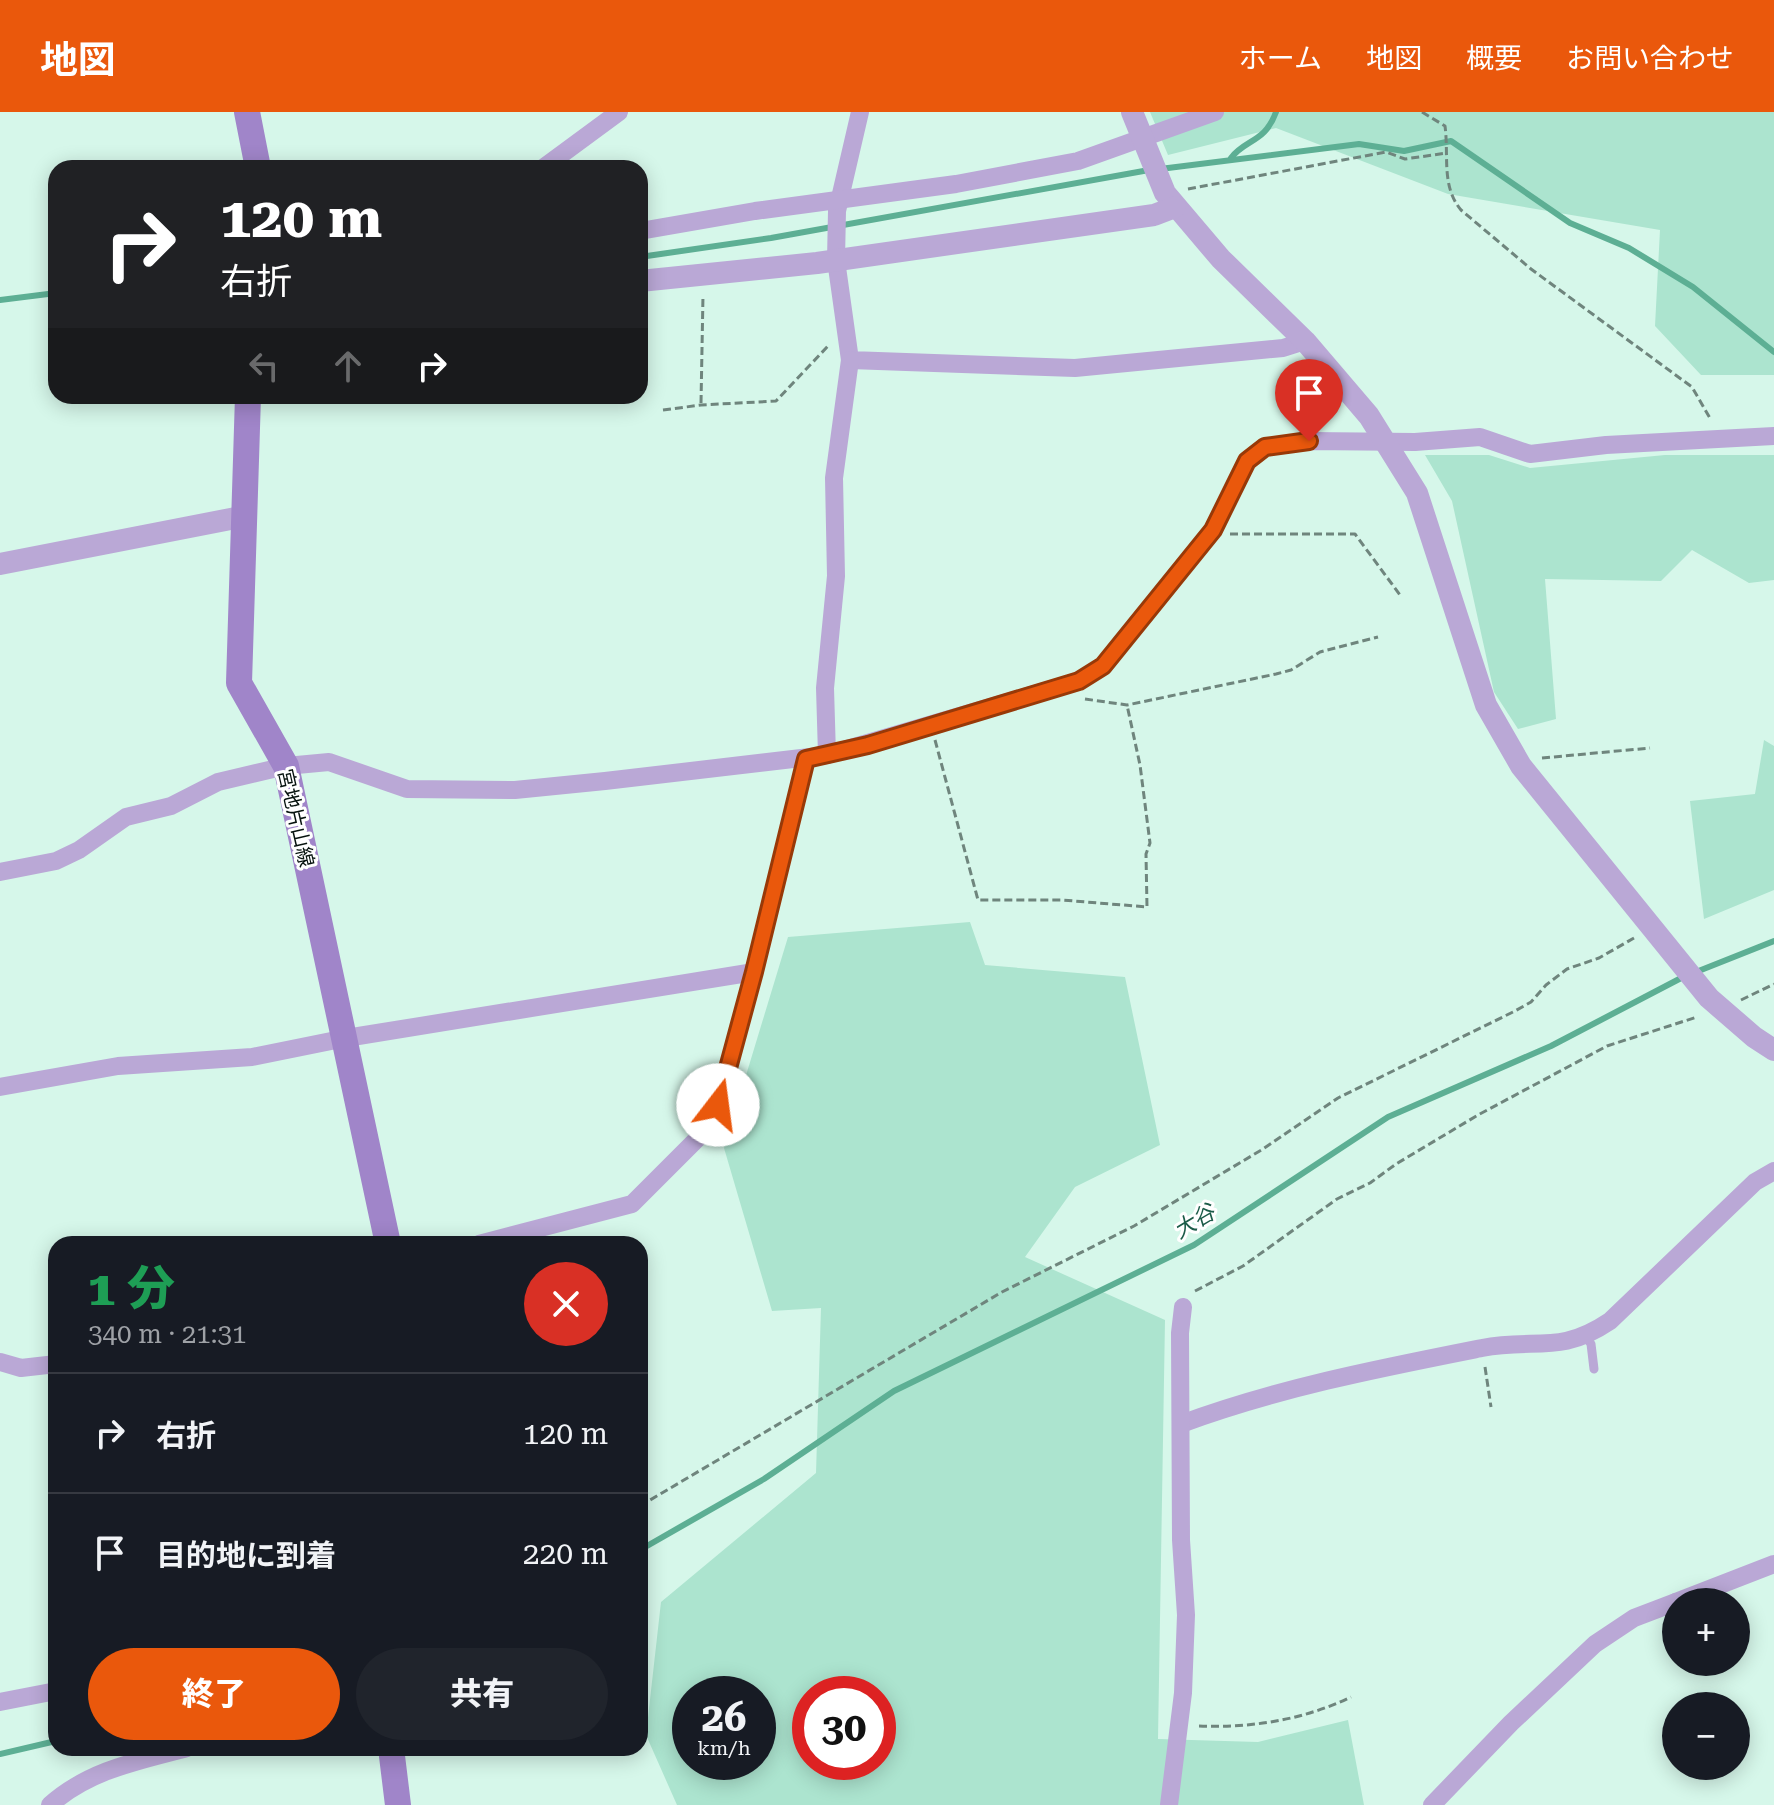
<!DOCTYPE html>
<html lang="ja">
<meta charset="utf-8">
<style>
:root{--surface:#171b24;--page:#20242c;--text:#f1f3f6;--muted:#9ea1a6;--line:#363941;--accent:#ea580c}
body{margin:0;font-family:"Roboto Serif","Noto Sans JP",serif;background:var(--page);color:var(--text);height:100vh;display:flex;flex-direction:column;font-size:30px;white-space:nowrap}
*{box-sizing:border-box;margin:0}
p{font-size:26px;color:var(--muted)}
.icon{flex:none;width:44px;height:44px;fill:none;stroke:currentColor;stroke-width:2;stroke-linecap:round;stroke-linejoin:round}
.map{position:relative;flex:1;overflow:hidden}
.panel{position:absolute;left:48px;top:1124px;width:600px;height:520px;display:flex;flex-direction:column;background:var(--surface);border-radius:24px;box-shadow:0 4px 20px #0003}
.panel>*{flex:none}
.hud{position:absolute;left:48px;top:48px;width:600px;height:244px;border-radius:24px;box-shadow:0 4px 20px #0003;background:#202124;color:#fff;overflow:hidden}
.fabs{position:absolute;left:1662px;top:1476px;display:grid;gap:16px}
.fabs a{display:grid;place-items:center;width:88px;height:88px;border-radius:50%;background:var(--surface);box-shadow:0 4px 20px #0003;font-size:40px}
.speed{position:absolute;left:672px;top:1564px;display:flex;gap:16px;font-size:40px;font-weight:700;text-align:center}
.speed>*{display:grid;place-content:center;width:104px;height:104px;border-radius:50%;background:var(--surface);box-shadow:0 4px 20px #0003;line-height:1}
.speed small{font-size:20px;font-weight:400}
.speed .limit{border:12px solid #d22;background:#fff;color:#111}
.pin{position:absolute;display:grid;place-items:center;width:68px;height:68px;color:#fff;margin:-82px -34px;border-radius:50% 50% 50% 0;rotate:-45deg;box-shadow:0 0 8px #0007}
.pin .icon{rotate:45deg}
.me{position:absolute;width:88px;margin:-44px;rotate:15deg;stroke-linejoin:round;filter:drop-shadow(0 0 6px #0008)}
.turn{display:flex;align-items:center;gap:28px;height:168px;padding:0 40px;font-size:36px}
.turn .icon{width:104px;height:104px;stroke-width:2.5}
.turn b{display:block;font-size:56px;line-height:68px}
.lanes{display:flex;align-items:center;height:76px;padding:0 40px;background:#0003;justify-content:center;gap:40px;direction:ltr}
.lanes .off{opacity:.35}
.round{display:grid;place-items:center;flex:none;width:84px;height:84px;border-radius:42px;background:var(--page)}
.headline{display:flex;align-items:center;justify-content:space-between;height:136px;padding:0 40px}
h1{font-size:48px;font-weight:800;line-height:60px;color:#1e9e55}
.primary-button{display:flex;gap:16px;margin-top:auto;padding:16px 40px}
.primary-button a{flex:1;height:92px;border-radius:48px;background:var(--accent);color:#fff;font-size:32px;font-weight:800;line-height:92px;text-align:center}
.primary-button a+a{background:var(--page);color:var(--text)}
ul{padding:0;list-style:none}
li{display:flex;align-items:center;gap:24px;height:120px;padding:0 40px;border-top:2px solid var(--line)}
li div{flex:1}
li b{display:block;font-size:30px}
li em{font-style:normal}
header{display:flex;align-items:center;gap:48px;box-sizing:border-box;height:112px;padding:0 40px;background:var(--accent);color:#fff}
header strong{font-size:38px}
nav{display:flex;gap:44px;margin-inline-start:auto;font-size:28px}
.map>svg:first-child{display:block}
</style>
<header>
<strong>地図</strong>
<nav><a>ホーム</a><a>地図</a><a>概要</a><a>お問い合わせ</a></nav>
</header>
<div class="map">
<svg width="1774" height="1693" viewBox="0 0 1774 1693">
<rect width="100%" height="100%" fill="#d6f7ea"/>
<g fill="#ace4cf" fill-rule="evenodd">
<polygon points="1150,0 1774,0 1774,263 1701,263 1655,214 1660,118 1448,82 1276,16 1168,43"/>
<polygon points="1425,343 1489,343 1530,356 1665,343 1774,343 1774,468 1749,471 1692,438 1661,469 1545,467 1556,607 1518,617 1494,580 1452,389"/>
<polygon points="1764,628 1774,634 1774,778 1704,807 1690,689 1755,682"/>
<path d="M970,810L985,853L1125,865L1160,1033L1075,1075L1025,1145L1165,1208L1158,1627L1258,1630L1348,1608L1364,1693H677L646,1623L661,1490L816,1361L821,1196L772,1199L724,1036L788,825ZM690,1582H758V1650H690ZM810,1582H878V1650H810Z"/>
</g>
<g fill="none" stroke-linecap="round" stroke-linejoin="round">
<g stroke="#5daf94" stroke-width="6">
<path d="M1231,46C1245,27 1265,31 1276,0"/>
<polyline points="1160,57 1359,32 1404,39 1451,29 1570,111 1629,136 1693,175 1774,240"/>
<polyline points="640,145 771,126 1149,58"/>
<polyline points="0,188 56,181"/>
<polyline points="1696,860 1774,829"/>
<polyline points="640,1438 764,1367 894,1279 1194,1133 1388,1005 1551,934 1685,864"/>
<polyline points="0,1642 56,1629"/>
</g>
<g stroke="#6f857d" stroke-width="3" stroke-dasharray="8 4" stroke-linecap="butt">
<path d="M1422,0L1445,14C1449,44 1441,74 1461,98L1531,157L1692,275L1711,308"/>
<polyline points="1188,77 1386,40 1405,47 1447,41"/>
<polyline points="701,291 703,183"/>
<polyline points="663,298 701,293 776,289 829,233"/>
<polyline points="1230,422 1355,422 1400,483"/>
<polyline points="1085,587 1127,593 1276,562 1291,558 1320,540 1378,525"/>
<polyline points="935,628 978,788 1062,788 1147,795 1146,742 1150,731 1140,653 1127,593"/>
<polyline points="1542,646 1650,636"/>
<polyline points="1741,888 1774,872"/>
<polyline points="1195,1179 1243,1154 1337,1087 1370,1071 1396,1052 1478,1003 1607,934 1697,905"/>
<polyline points="1485,1255 1491,1295"/>
<polyline points="640,1394 1002,1180 1134,1114 1263,1037 1338,986 1515,899 1531,890 1546,873 1567,857 1599,846 1634,826"/>
<path d="M1199,1614C1252,1616 1303,1608 1351,1585"/>
</g>
<polyline stroke="#baa8d6" stroke-width="9" points="1586,1225 1591,1232 1594,1257"/>
<g stroke="#baa8d6" stroke-width="18">
<polyline points="860,0 837,99 836,148 850,248 1075,256 1283,236 1305,229"/>
<polyline points="543,56 619,0"/>
<polyline points="640,119 755,99 956,72 1078,49 1215,0"/>
<polyline points="827,643 825,576 836,464 834,366 850,248"/>
<polyline points="0,760 56,749 79,738 126,705 171,694 218,670 286,654 329,650 407,677 515,678 605,669 827,643 1079,569 1103,554 1213,418 1247,349 1265,335 1309,329 1415,330 1480,325 1530,342 1606,333 1774,324"/>
<polyline points="0,975 118,954 252,945 346,926 754,860"/>
<polyline points="479,1132 632,1092 706,1018 718,993 754,860 806,647"/>
<polyline points="0,1250 21,1256 56,1252"/>
<path d="M1181,1312C1278,1276 1381,1256 1482,1236C1535,1225 1558,1244 1610,1209L1755,1070L1774,1059"/>
<polyline points="1676,1490 1774,1452"/>
<polyline points="0,1590 56,1579"/>
<path d="M50,1693C89,1658 138,1649 187,1636"/>
<polyline points="1169,1693 1183,1581 1186,1503 1181,1428 1180,1221 1183,1195"/>
<polyline points="1432,1693 1511,1611 1595,1532 1634,1506 1676,1490"/>
</g>
<g stroke="#baa8d6" stroke-width="22">
<polyline points="1132,0 1165,81 1221,147 1305,229 1369,304 1417,381 1486,593 1521,654 1709,886 1754,925 1774,938"/>
<polyline points="640,169 817,151 1154,103 1175,95"/>
<polyline points="0,452 246,404"/>
</g>
<g stroke="#a085c9" stroke-width="26">
<polyline points="247,0 258,56"/>
<polyline points="248,284 239,571 286,654 388,1132"/>
<polyline points="391,1636 398,1693"/>
</g>
</g>
<g fill="none" stroke-linecap="round" stroke-linejoin="round">
<g stroke="#983908" stroke-width="20">
<polyline id="route" points="718,993 754,860 806,647 868,633 1079,569 1103,554 1213,418 1247,349 1265,335 1309,329"/>
</g>
<use href="#route" stroke="#ea580c" stroke-width="14"/>
</g>
<g text-anchor="middle" stroke-width="6" stroke-linejoin="round" paint-order="stroke">
<g font-size="20" fill="#06120e" stroke="#fff">
<text transform="translate(296 706) rotate(77)" y="7">宮地片山線</text>
</g>
<g font-size="22" font-style="italic" fill="#1c5c49" stroke="#fff">
<text transform="translate(1194 1109) rotate(-31)" y="8">大谷</text>
</g>
</g>
</svg>
<div class="fabs">
<a>+</a>
<a>−</a>
</div>
<div class="speed"><div>26<small>km/h</small></div><div class="limit">30</div></div>
<div class="pin" style="left:1309px;top:329px;background:#d93025"><svg class="icon" aria-label="arrive" viewBox="0 0 24 24"><path d="M6 21V4h12l-3 4 3 4H6"/></svg></div>
<svg class="me" style="left:718px;top:993px" viewBox="-20 -20 40 40"><circle r="19" fill="#fff"/><path d="M0-13L10 11 0 6-10 11z" fill="#ea580c"/></svg>
<div class="hud">
<div class="turn"><svg class="icon" aria-label="right" viewBox="0 0 24 24"><path d="M7 20v-9h11M14 6l5 5-5 5"/></svg><div><b>120 m</b>右折</div></div>
<div class="lanes"><svg class="icon off" aria-label="left" viewBox="0 0 24 24"><path d="M17 20v-9H6M10 6l-5 5 5 5"/></svg><svg class="icon off" aria-label="ahead" viewBox="0 0 24 24"><path d="M12 20V5M6 11l6-6 6 6"/></svg><svg class="icon" aria-label="right" viewBox="0 0 24 24"><path d="M7 20v-9h11M14 6l5 5-5 5"/></svg></div>
</div>
<section class="panel">
<div class="headline"><div><h1>1 分</h1><p>340 m · 21:31</p></div><a class="round" style="background:#d93025;color:#fff"><svg class="icon" aria-label="close" viewBox="0 0 24 24"><path d="M6 6l12 12M18 6L6 18"/></svg></a></div>
<ul>
<li><svg class="icon" aria-label="right" viewBox="0 0 24 24"><path d="M7 20v-9h11M14 6l5 5-5 5"/></svg><div><b>右折</b></div><em>120 m</em></li>
<li><svg class="icon" aria-label="arrive" viewBox="0 0 24 24"><path d="M6 21V4h12l-3 4 3 4H6"/></svg><div><b>目的地に到着</b></div><em>220 m</em></li>
</ul>
<div class="primary-button"><a>終了</a><a>共有</a></div>
</section>
</div>
